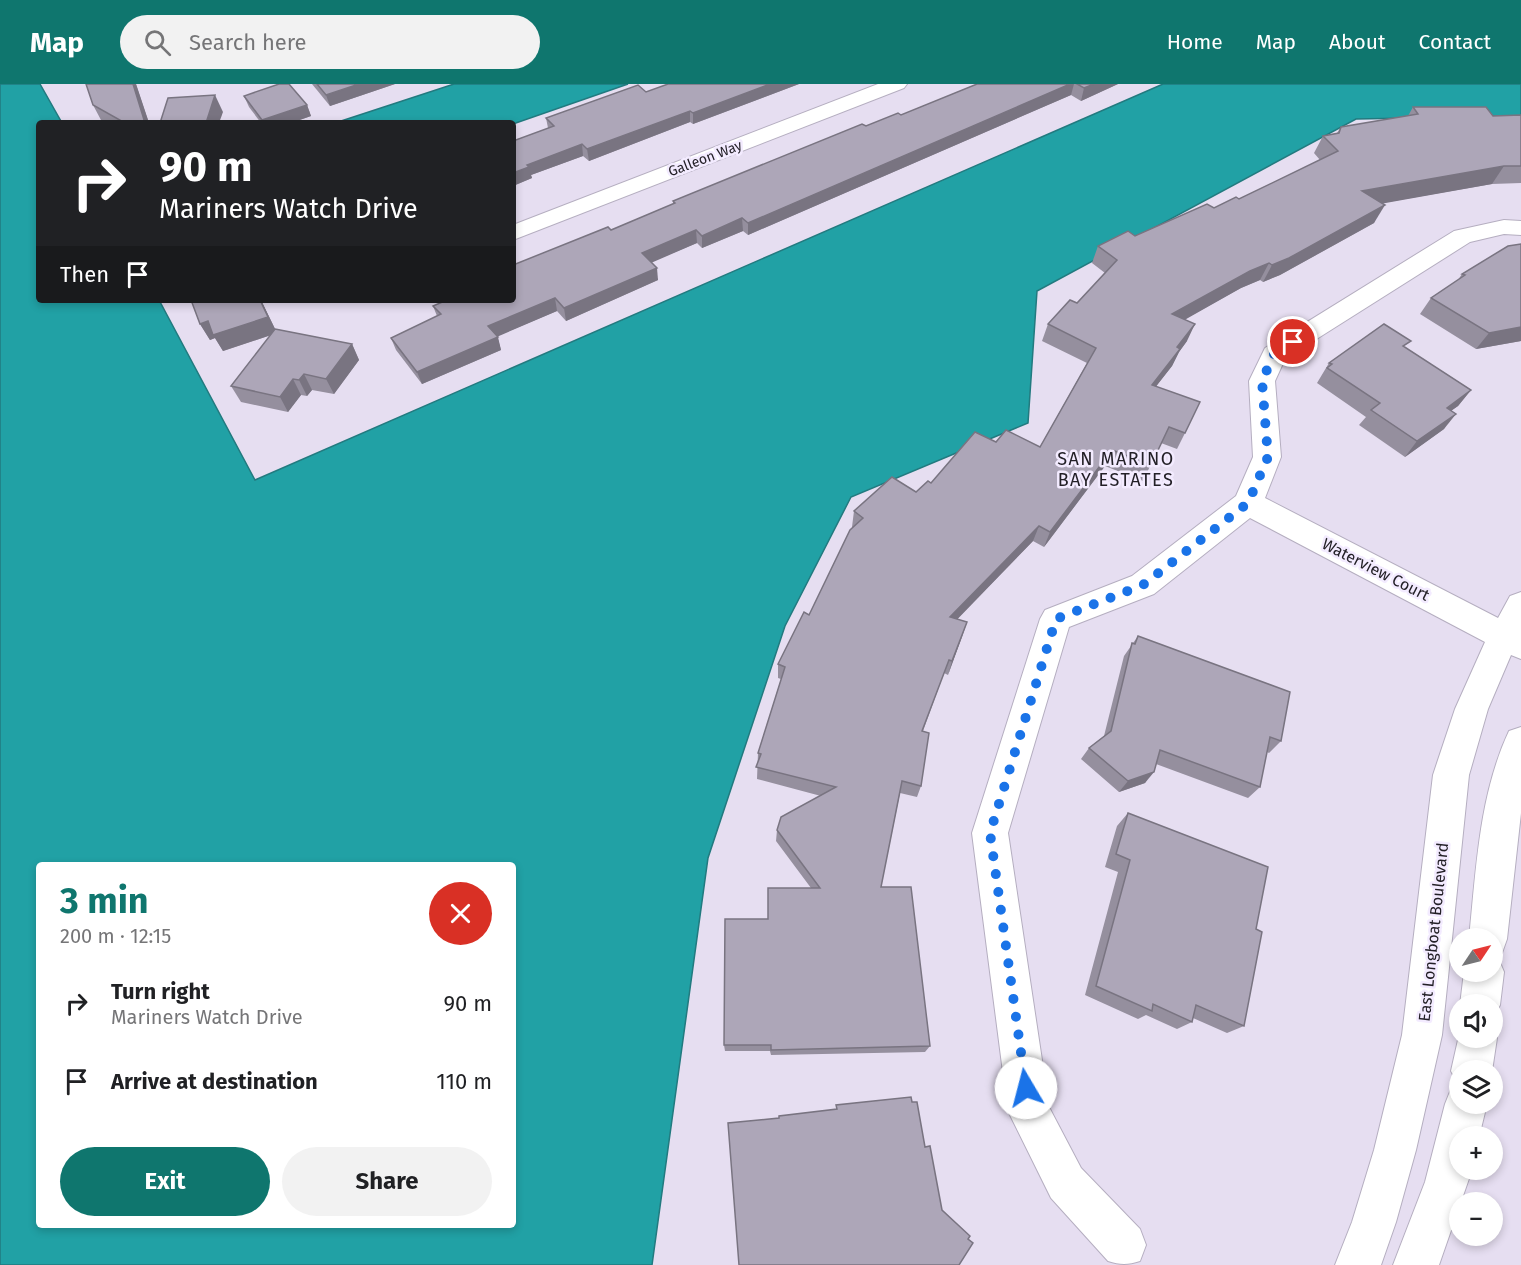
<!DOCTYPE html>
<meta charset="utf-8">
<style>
:root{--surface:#fff;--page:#f2f2f2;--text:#202124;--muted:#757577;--accent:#0f766e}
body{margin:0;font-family:"Fira Sans",sans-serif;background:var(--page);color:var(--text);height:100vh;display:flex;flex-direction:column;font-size:22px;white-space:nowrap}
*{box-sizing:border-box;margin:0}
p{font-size:20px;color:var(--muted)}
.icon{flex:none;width:33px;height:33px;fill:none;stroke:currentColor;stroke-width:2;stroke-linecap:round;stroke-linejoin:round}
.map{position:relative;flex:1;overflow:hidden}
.details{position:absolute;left:36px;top:778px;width:480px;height:366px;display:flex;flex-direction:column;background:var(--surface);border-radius:6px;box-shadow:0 3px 9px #0003}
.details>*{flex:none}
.hud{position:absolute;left:36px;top:36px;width:480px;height:183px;border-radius:6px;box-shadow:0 3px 9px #0003;background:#202124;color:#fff;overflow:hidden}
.needle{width:39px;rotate:55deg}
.fabs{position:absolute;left:1449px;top:844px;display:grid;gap:12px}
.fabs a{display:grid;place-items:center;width:54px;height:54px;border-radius:50%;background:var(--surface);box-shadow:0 3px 9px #0003;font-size:30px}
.pin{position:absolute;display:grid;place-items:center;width:51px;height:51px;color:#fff;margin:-26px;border:3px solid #fff;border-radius:50%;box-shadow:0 2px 6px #0007}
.me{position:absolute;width:66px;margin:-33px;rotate:352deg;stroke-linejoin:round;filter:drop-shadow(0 0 4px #0008)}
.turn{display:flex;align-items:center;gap:21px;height:126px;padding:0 24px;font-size:27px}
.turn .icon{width:78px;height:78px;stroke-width:2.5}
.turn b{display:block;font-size:42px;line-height:51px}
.then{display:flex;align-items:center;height:57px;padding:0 24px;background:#0003;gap:12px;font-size:22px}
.round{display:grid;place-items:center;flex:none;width:63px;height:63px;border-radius:32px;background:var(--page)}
.summary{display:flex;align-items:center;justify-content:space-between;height:102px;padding:0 24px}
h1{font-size:36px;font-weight:700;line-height:45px;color:var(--accent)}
.cta{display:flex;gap:12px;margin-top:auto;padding:12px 24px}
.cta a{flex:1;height:69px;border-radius:36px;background:var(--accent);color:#fff;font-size:24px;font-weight:700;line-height:69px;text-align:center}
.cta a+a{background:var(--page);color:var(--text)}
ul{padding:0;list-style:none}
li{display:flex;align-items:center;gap:18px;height:78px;padding:0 24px}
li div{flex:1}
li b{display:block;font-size:22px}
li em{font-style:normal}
header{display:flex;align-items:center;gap:36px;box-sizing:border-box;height:84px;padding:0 30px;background:var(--accent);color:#fff}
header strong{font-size:28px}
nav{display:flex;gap:33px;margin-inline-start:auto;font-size:21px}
.search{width:420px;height:54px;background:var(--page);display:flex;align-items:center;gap:15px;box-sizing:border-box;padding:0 21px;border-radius:33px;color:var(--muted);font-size:22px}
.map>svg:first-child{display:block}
</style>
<header>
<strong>Map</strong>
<div class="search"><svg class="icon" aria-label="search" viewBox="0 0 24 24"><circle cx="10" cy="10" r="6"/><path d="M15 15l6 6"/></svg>Search here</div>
<nav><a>Home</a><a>Map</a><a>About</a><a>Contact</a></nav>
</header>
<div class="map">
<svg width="1521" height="1181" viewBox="0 0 1521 1181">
<rect width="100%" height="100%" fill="#e6def1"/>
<g fill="#21a1a5" stroke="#227a7f" stroke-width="1.5" fill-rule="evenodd">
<path d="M0,0H40L62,39H39V216H159L255,396L1163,0H1521V32L1356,35L1037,207L1028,339L851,413L785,542L708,774L652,1181H0ZM39,782H513V1142H39Z"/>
<polygon points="454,0 628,0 513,40 335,39"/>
</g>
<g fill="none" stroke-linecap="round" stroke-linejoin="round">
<g stroke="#b5aec0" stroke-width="2">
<g id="minor">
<polygon points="878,0 907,0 904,4 513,156 513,141"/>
<path d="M1504,136L1521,137V151L1504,150L1470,158L1285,275L1275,297L1281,373L1265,414L1498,534L1510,512L1521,508V575L1511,571L1488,625L1469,691L1442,951L1416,1066L1396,1138L1381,1181H1335L1352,1138L1374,1066L1402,951L1433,691L1455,625L1485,558L1250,434L1154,510L1069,543L1008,749L1049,1023L1081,1084L1140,1145L1146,1161L1140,1177C1128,1181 1120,1181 1108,1177L1051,1114L1008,1027L972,749L1040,535L1045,526L1132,492L1236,412L1253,373L1249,297L1265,264L1454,147Z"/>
<path d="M1521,643V729L1507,855L1502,869L1493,872L1498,874L1504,888L1500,921L1492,936V921H1460L1464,888H1492V855H1469C1476,786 1479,711 1509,647Z"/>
<polygon points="1492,942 1497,954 1492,987 1460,987 1460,1020 1487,1020 1479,1053 1460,1053 1460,1086 1472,1086 1439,1181 1393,1181 1425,1098 1445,1020 1451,1005 1459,1002 1451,987 1460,947 1460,954 1492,954"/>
</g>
</g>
<use href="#minor" fill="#fff" fill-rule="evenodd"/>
</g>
<g fill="#958f9e">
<polygon points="86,0 136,0 149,39 107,39 101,36 93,21"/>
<polygon points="312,0 395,0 330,22"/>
<polygon points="668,0 799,0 693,40 690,38 589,77 583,72 531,91 532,94 513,102 548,44 546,34 646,8"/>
<polygon points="977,0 1118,0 1081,17 1071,11 748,151 743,147 702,164 697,159 651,178 658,196 566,237 557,227 497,252 501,266 422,300 396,266 391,254 437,232 433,222 611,146 673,120 673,117 866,42 901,31"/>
<polygon points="244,12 307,21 311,32 291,39 261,39 249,23"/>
<polygon points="1413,23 1493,32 1521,31 1521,99 1492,100 1382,119 1374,139 1280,191 1263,198 1260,196 1241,204 1185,235 1187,257 1179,268 1172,282 1156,302 1185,349 1177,365 1161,359 1143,397 1105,382 1044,463 1033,457 957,535 967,538 948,591 944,589 923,647 921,702 917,713 900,709 881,803 930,962 925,968 771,971 770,967 725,967 724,961 768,835 811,804 776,757 777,746 821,712 757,695 758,669 781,595 778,594 778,580 809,531 853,444 852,443 854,427 916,408 996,358 1040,363 1087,279 1042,257 1048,240 1077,219 1105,189 1092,179 1098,162 1135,152 1239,115 1320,76 1314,69 1323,52 1337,49 1341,43 1408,32"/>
<polygon points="1521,160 1521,257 1476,265 1420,230 1431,214 1458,196 1462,190"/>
<polygon points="191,216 261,216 275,245 352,260 359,276 334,310 312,306 307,312 301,311 288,328 241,318 231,302 271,251 223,267 215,254 210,256 200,240"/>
<polygon points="1405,264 1471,306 1458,322 1452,326 1444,345 1405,373 1359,341 1366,333 1317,299 1329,279"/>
<polygon points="1138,552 1281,657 1269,669 1267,668 1260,703 1248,714 1156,680 1145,699 1119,708 1081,675 1089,664 1104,652 1124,572"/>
<polygon points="1128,729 1256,845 1244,942 1227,949 1193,934 1192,938 1177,945 1146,931 1138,935 1085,911 1118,788 1105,783 1117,742"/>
</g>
<g fill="#797481">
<polygon points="133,0 136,0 149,39 145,39"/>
<polygon points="359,0 395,0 330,22 326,11"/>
<polygon points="770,0 799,0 693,40 693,29"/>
<polygon points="1070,0 1074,0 1071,11 748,151 748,139"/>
<polygon points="1094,0 1118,0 1081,17 1084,4"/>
<polygon points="215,11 223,28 219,39 206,39"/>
<polygon points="307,21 311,32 291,39 264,39 262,36"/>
<polygon points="690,27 690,38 589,77 587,65"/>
<polygon points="582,60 583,72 531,91 532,94 513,102 513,89 527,81"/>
<polygon points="1504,82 1492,100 1352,125 1362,107"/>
<polygon points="1385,121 1374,139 1280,191 1263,198 1272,181"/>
<polygon points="742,134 743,147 702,164 702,152"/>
<polygon points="696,146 697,159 644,182 642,169"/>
<polygon points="1269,179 1260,196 1241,204 1165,247 1172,230 1250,187"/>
<polygon points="657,184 658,196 566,237 564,224"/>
<polygon points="555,214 557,227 492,255 488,242"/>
<polygon points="261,216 277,249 223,267 215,254 210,256 200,240"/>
<polygon points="1195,240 1187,257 1179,268 1172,282 1144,318 1152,301 1177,263"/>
<polygon points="1521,243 1521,257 1476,265 1489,249"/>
<polygon points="498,253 501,266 422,300 417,288"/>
<polygon points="352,260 359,276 334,310 326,295"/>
<polygon points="304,290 312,306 307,312 299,296"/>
<polygon points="293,295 301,311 288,328 280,313"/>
<polygon points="1471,306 1458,322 1434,339 1447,324"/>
<polygon points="1456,330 1444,345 1405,373 1417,357"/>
<polygon points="1112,366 1105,382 1044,463 1050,448"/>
<polygon points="1039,442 1033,457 946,547 950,533"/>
<polygon points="967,538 962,553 948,591 952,577"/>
<polygon points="1154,688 1145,699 1119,708 1128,697"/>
</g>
<g fill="#ada6b8" stroke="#797481" stroke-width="1.5">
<polygon points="86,0 133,0 145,39 125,39 93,21"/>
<polygon points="279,0 289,0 307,21 262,36 244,12"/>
<polygon points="317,0 359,0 326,11"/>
<polygon points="668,0 770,0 693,29 690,27 587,65 582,60 527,81 529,83 513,89 513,57 554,42 546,34 638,1 646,8"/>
<polygon points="977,0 1070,0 748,139 742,134 702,152 696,146 642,169 657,184 564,224 555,214 488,242 498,253 417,288 391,254 441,230 433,222 447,216 513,216 513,181 608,143 611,146 675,119 673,117 862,40 866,42 898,29 901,31"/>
<polygon points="1077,0 1094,0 1084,4"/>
<polygon points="215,11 206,39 160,39 168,14"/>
<polygon points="1413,23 1486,23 1493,32 1521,31 1521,82 1504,82 1362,107 1385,121 1289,174 1272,181 1269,179 1250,187 1172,230 1195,240 1177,263 1180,265 1152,301 1200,318 1185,349 1169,343 1151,381 1112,366 1050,448 1039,442 950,533 967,538 952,577 949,576 922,647 929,649 921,702 902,697 881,803 911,803 930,962 771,966 771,961 724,961 725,835 768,835 768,804 820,804 777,746 781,733 836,703 756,683 761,670 758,669 785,583 778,580 804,528 809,531 850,446 863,434 854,427 892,393 916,408 928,397 931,399 975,348 996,358 1006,346 1040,363 1096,264 1048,240 1070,216 1077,219 1117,176 1098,162 1128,147 1135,152 1207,120 1214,124 1236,113 1239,115 1338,67 1323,52 1339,49 1341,43 1418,30"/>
<polygon points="1521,160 1521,243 1489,249 1431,214 1465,191 1462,190 1508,162"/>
<polygon points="191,216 260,216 268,233 213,251 208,237 200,240"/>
<polygon points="1384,240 1411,257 1403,262 1471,306 1447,324 1456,330 1417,357 1371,326 1380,319 1327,284 1332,280 1329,279"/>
<polygon points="275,245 352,260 326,295 304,290 299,296 293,295 280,313 231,302"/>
<polygon points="1138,552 1290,608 1281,657 1270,653 1260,703 1160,666 1154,688 1128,697 1089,664 1111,647 1132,559 1135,560"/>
<polygon points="1128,729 1268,783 1256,845 1262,848 1244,942 1196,921 1192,938 1153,920 1152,927 1096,902 1130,776 1116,770"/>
<polygon points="911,1013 912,1018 917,1018 925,1063 930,1062 942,1126 970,1152 968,1155 973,1159 959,1181 739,1181 728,1039 779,1034 779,1032 837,1025 836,1021"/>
</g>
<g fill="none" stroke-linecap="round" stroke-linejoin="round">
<polyline stroke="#1a73e8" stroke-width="10" stroke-dasharray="0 18" points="1026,1004 990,749 1056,535 1143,501 1248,419 1268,373 1262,297 1274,270 1293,258"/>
</g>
<g text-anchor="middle" stroke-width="5" stroke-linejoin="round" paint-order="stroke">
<g font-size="14" fill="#232027" stroke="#f3ebff">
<text transform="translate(705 74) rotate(-21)" y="5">Galleon Way</text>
</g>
<g font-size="16" fill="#232027" stroke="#f3ebff">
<text transform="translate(1376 485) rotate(27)" y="6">Waterview Court</text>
<text transform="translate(1433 848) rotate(-84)" y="6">East Longboat Boulevard</text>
</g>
<g font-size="18" letter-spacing="1.5" fill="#232027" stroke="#f3ebff">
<text x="1116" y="381">SAN MARINO<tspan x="1116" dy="21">BAY ESTATES</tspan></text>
</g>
</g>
</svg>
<div class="fabs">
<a><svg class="needle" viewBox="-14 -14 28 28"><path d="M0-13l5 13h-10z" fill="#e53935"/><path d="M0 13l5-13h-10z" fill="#757577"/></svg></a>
<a><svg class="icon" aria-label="sound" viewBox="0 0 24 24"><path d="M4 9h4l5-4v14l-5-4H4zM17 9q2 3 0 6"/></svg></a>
<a><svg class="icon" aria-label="layers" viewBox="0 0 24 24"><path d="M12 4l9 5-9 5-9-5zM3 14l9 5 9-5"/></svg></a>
<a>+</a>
<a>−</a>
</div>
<div class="pin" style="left:1293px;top:258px;background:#d93025"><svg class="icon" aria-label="arrive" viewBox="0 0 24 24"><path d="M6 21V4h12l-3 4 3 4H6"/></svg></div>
<svg class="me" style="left:1026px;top:1004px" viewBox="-20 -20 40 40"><circle r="19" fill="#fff"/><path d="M0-13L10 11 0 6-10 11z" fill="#1a73e8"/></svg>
<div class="hud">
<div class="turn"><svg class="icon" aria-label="right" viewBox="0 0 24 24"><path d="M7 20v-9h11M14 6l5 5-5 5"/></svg><div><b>90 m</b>Mariners Watch Drive</div></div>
<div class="then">Then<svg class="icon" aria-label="arrive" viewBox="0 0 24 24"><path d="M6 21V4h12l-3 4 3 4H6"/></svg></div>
</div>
<section class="details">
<div class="summary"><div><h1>3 min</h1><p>200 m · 12:15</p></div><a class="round" style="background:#d93025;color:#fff"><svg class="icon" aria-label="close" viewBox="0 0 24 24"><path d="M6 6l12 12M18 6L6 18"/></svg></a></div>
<ul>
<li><svg class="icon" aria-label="right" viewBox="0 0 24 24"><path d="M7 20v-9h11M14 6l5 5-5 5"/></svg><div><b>Turn right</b><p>Mariners Watch Drive</p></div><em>90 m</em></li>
<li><svg class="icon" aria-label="arrive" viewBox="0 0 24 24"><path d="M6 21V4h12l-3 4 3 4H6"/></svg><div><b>Arrive at destination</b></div><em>110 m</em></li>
</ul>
<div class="cta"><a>Exit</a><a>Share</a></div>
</section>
</div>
